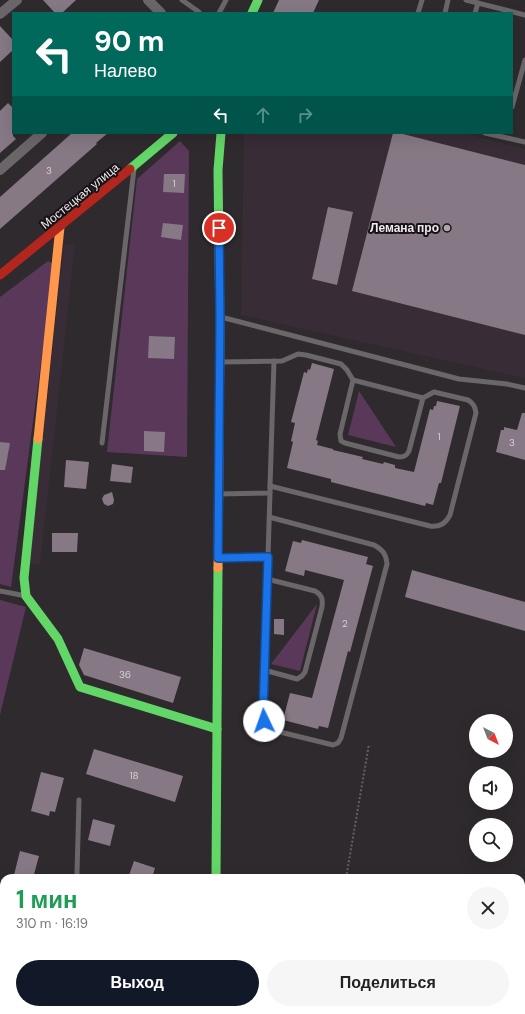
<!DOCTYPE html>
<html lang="ru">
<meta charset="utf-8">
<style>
:root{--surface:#fff;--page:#f6f6f6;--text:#222;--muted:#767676;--accent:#111827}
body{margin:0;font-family:"DM Sans",sans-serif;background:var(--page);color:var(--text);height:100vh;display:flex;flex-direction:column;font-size:15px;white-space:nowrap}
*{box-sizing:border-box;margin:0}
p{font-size:13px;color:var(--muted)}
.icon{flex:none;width:22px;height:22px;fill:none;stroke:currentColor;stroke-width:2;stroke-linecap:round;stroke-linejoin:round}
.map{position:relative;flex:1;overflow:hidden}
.drawer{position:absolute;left:0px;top:874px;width:525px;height:140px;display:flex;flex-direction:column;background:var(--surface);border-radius:12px 12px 0 0;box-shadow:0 4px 16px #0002}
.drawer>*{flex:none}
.banner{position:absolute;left:12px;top:12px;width:501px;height:122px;border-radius:0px;box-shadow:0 4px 16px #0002;background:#00695c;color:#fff;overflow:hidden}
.needle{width:26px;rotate:138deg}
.tools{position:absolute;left:469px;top:714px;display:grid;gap:8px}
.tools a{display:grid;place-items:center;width:44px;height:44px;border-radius:50%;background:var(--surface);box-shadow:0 4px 16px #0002;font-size:20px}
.pin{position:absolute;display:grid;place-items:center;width:34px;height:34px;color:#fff;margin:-17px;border:2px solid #fff;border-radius:50%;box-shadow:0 1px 4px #0007}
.me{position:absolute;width:44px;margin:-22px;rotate:357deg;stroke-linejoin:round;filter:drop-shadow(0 0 3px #0008)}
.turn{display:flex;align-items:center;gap:14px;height:84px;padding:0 16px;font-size:18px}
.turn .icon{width:52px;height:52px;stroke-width:2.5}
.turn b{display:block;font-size:28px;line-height:34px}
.lanes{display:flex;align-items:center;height:38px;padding:0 16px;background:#0003;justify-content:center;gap:20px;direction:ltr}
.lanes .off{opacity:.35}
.round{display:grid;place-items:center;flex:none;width:42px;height:42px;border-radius:21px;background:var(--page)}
.head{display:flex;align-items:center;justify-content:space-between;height:68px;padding:0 16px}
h1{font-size:24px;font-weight:700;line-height:30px;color:#1e9e55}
.action{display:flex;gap:8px;margin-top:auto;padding:8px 16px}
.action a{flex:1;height:46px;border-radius:24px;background:var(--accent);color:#fff;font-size:16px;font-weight:700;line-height:46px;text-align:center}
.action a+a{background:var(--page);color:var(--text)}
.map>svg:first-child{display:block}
</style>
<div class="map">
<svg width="525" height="1014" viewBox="0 0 525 1014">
<rect width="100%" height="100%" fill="#2e2a2e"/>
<g fill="#382c37">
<polygon points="244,133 464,133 525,149 525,378 241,315"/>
<polygon points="64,244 75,245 40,565 29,564"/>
</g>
<g fill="#5a3859">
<polygon points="180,141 189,151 187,457 107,452 137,179"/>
<polygon points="48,261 54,264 11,587 0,584 0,297"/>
<polygon points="359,391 396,447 348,435"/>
<polygon points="0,600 26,607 0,715"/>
<polygon points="317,604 300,671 271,664"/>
</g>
<g fill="#867985">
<polygon points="43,0 76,0 62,13 55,13"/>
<polygon points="279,0 319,0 313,13 273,13"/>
<polygon points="0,26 13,40 13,50 0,62"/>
<polygon points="8,103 13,108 13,136 16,139 0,153 0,111"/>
<polygon points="72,133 108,133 96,143 97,144 0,229 0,197"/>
<polygon points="393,133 399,133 525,165 525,335 352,291"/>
<polygon points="164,174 185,174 184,193 163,192"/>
<polygon points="328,207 353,212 337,285 312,279"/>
<polygon points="163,223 183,225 181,240 161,237"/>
<polygon points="149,336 175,337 174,359 148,358"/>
<polygon points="312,363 334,369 316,440 318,441 317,445 333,449 333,450 363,457 362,459 383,464 384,462 395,465 395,468 414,472 430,409 433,410 434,406 436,406 437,401 460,406 441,483 439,483 433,505 426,503 425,506 331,482 331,479 287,468 293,442 291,441 295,423 291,422 304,372 307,373 308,369 310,370"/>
<polygon points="522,413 525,413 525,460 496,452 501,430 504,430 504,427 517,430"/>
<polygon points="144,431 165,432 164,452 144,451"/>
<polygon points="0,442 10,443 5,470 0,470"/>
<polygon points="66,460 89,462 86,489 64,487"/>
<polygon points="112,464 133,467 131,483 110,481"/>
<polygon points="112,492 114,500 113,504 108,506 104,504 102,499 104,495"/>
<polygon points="52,533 78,533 77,552 52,552"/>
<polygon points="302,540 368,557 366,564 373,566 350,652 348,651 328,728 319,726 318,729 283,720 290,693 312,698 344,580 305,570 304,576 285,571 293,541 301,543"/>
<polygon points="412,570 525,602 525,631 405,597"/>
<polygon points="274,619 284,619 284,635 274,634"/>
<polygon points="84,648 181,677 173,703 84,675 79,665"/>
<polygon points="94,749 183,776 175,802 86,774"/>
<polygon points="41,772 64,778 55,812 50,811 49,816 31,811"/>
<polygon points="93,819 115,825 110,846 88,840"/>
<polygon points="20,851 39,856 33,878 26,878 14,875"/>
<polygon points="134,861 155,868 152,878 128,878"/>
</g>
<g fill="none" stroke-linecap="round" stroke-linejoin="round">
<g stroke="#646064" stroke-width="2" stroke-dasharray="2 2" stroke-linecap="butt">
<polyline points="346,878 369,744"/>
<polyline points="368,1010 369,1013 379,1014"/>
</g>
<g stroke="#6a666a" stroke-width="5">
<polyline points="182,0 199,12 198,13"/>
<polyline points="466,0 525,15"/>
<polyline points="219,13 226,0"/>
<polyline points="418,13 422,0"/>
<polyline points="445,13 448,0"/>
<polyline points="475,13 478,3"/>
<polyline points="512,107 525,60"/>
<polyline points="485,133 525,142"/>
<polyline points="221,317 459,379 507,384 525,388"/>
<path d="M353,380L340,434L341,441L345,443L399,457C405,457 407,455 409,451L423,398"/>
<polyline points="102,443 134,169"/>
<polyline points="270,486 274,361"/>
<path d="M219,494L270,493V486L430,526C440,527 445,524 450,515L476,413C475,406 473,403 468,400L434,392L423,398L353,380L347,370L341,364L306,355L298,354L282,361L220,362"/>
<path d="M269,517L374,545C383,550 386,554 387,564L341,738L338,743L333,745L276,731C268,727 264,723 263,714L270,493"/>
<polyline points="219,558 268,557"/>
<polyline points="0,591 26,596"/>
<path d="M264,670L297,679L302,676L305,672L322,607C323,599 322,595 315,591L267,579"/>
<polyline points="78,878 77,873 79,800"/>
<polyline points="186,1014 186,1010"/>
</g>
<g stroke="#6a666a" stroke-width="10">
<polyline points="148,0 161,13"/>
<polyline points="0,14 17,0"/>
<polyline points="0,170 42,133"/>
<polyline points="92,1014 94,1010"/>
</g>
<g stroke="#63d668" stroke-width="9">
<polyline points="252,13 258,0"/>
<polyline points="130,169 173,133"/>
<polyline points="220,329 218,170 221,133"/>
<polyline points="38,439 24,578 26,596 58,639 80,687 217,729"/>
<polyline points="216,878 218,568"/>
<polyline points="214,1010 214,1014"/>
</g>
<g stroke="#ff974d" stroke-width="9">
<polyline points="38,439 60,227"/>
<polyline points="218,568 220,329"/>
</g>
<polyline stroke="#b3261e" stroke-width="9" points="0,275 130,169"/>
</g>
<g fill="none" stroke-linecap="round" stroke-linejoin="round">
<g stroke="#114b97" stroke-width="10">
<polyline id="route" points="219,228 220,317 218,558 268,557 263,714 264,721"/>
</g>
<use href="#route" stroke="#1a73e8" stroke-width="7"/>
</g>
<circle fill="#ada7ac" stroke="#161215" stroke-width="1.5" cx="447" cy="228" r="4"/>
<g text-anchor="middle" stroke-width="4" stroke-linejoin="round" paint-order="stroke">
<g font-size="10" fill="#d6ced5">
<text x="49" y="174">3</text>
<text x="174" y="187">1</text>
<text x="439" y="440">1</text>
<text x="512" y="446">3</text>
<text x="345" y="627">2</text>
<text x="125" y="678">36</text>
<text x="134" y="779">18</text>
</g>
<g font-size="12" fill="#f1ebf0" stroke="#161215">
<text transform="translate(80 196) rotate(-39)" y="4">Мостецкая улица</text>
</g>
<g font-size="12" font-weight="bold" fill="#f1ebf0" stroke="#161215" text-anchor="end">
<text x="439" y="232">Лемана про</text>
</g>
</g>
</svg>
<div class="tools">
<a><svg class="needle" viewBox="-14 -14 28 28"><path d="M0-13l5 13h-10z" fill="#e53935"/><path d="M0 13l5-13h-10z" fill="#767676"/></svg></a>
<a><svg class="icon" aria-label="sound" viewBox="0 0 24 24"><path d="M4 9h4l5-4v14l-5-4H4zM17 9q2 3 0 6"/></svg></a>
<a><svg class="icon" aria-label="search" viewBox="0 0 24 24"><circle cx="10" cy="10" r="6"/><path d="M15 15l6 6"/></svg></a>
</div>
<div class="pin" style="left:219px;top:228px;background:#d93025"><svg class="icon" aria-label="arrive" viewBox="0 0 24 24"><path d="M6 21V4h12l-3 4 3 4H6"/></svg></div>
<svg class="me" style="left:264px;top:721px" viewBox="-20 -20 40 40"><circle r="19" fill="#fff"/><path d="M0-13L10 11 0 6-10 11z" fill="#1a73e8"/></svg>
<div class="banner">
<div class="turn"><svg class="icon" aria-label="left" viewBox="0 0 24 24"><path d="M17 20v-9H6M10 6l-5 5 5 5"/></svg><div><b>90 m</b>Налево</div></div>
<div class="lanes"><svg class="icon" aria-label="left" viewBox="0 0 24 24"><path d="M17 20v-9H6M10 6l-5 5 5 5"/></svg><svg class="icon off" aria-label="ahead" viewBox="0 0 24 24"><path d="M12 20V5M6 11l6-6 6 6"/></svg><svg class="icon off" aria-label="right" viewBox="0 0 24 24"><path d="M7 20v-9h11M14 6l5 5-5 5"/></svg></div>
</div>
<section class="drawer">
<div class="head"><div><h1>1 мин</h1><p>310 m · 16:19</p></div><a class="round"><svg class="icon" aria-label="close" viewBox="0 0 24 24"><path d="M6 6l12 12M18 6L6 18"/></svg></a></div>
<div class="action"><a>Выход</a><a>Поделиться</a></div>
</section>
</div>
